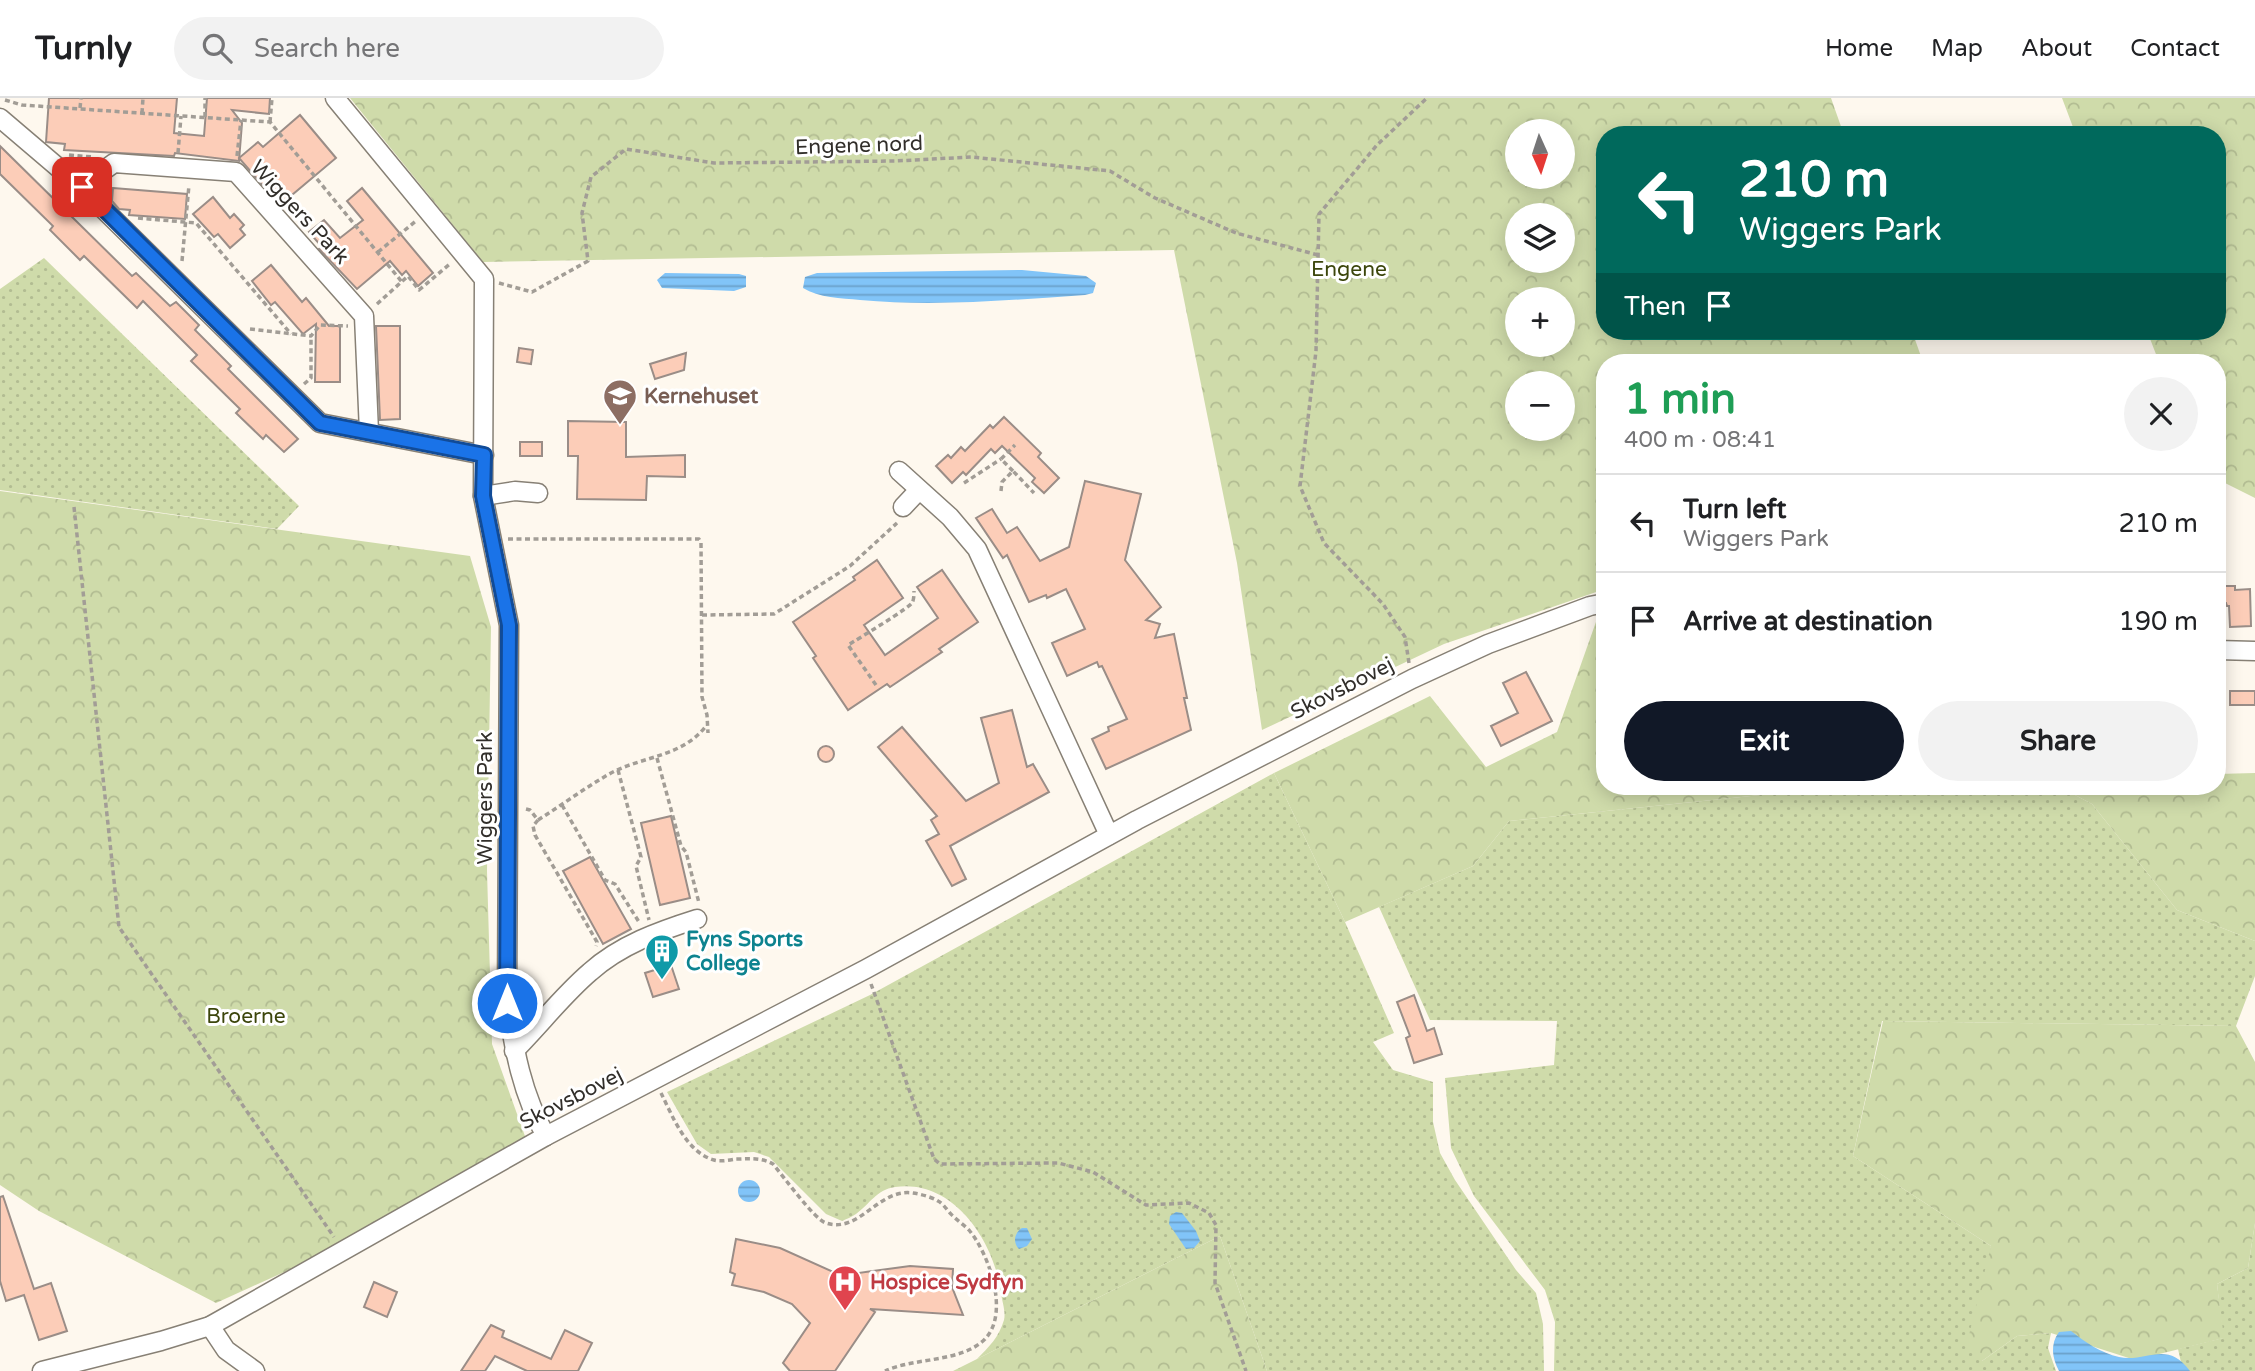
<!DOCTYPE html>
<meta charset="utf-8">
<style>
:root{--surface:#fff;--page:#f2f2f2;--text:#202124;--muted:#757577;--line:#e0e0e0;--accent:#111827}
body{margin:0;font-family:"Varela Round",sans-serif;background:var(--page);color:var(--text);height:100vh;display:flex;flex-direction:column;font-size:26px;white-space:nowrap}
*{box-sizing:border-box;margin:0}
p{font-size:23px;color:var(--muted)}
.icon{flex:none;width:38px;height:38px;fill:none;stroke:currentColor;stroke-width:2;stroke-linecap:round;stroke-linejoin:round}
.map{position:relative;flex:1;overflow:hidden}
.side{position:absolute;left:1596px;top:256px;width:630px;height:441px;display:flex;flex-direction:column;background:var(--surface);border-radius:28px;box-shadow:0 4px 18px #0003}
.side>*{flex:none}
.guide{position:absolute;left:1596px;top:28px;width:630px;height:214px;border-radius:28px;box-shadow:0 4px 18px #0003;background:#00695c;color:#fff;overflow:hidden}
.needle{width:46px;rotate:177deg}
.fabs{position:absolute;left:1505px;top:21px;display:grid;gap:14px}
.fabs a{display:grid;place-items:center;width:70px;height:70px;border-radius:50%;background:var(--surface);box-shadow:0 4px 18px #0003;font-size:35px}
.pin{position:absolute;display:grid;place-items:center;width:60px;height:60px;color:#fff;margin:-30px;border-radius:14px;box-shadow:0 4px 10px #0006}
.me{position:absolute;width:77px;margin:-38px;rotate:0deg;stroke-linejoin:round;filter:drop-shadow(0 0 5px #0008)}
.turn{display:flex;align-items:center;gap:24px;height:147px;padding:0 28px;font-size:32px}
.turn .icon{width:91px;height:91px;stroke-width:2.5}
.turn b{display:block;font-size:49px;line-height:60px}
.then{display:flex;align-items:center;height:66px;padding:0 28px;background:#0003;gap:14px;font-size:26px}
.round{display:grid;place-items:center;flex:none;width:74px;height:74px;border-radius:37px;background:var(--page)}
.summary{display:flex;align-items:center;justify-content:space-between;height:119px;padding:0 28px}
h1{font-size:42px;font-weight:700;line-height:52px;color:#1e9e55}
.button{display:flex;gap:14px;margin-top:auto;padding:14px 28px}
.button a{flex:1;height:80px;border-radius:42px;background:var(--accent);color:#fff;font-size:28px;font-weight:700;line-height:80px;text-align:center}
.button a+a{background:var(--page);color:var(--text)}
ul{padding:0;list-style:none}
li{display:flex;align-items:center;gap:21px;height:98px;padding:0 28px;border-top:2px solid var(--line)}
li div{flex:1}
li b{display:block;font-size:26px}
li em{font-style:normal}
header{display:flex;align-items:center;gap:42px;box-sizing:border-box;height:98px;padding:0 35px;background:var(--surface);border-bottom:2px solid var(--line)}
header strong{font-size:33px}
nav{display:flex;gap:38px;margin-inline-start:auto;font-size:24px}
.search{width:490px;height:63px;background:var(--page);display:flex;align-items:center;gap:18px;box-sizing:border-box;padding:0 24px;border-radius:38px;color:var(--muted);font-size:26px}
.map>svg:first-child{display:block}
</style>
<header>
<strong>Turnly</strong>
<div class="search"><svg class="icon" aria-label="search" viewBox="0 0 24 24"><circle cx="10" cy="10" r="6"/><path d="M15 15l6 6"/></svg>Search here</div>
<nav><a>Home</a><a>Map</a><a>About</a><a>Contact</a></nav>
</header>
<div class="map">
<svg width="2255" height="1273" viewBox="0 0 2255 1273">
<defs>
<pattern id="grass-dots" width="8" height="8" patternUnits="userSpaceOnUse" patternTransform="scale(1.75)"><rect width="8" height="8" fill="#cfdbaa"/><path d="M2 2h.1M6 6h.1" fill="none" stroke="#b2bc92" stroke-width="1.8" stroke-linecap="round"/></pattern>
<pattern id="forest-crowns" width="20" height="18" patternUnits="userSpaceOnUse" patternTransform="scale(1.75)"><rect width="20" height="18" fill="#cfdbaa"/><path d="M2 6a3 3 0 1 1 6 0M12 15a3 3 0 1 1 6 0" fill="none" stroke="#b2bc92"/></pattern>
<pattern id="water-rules" width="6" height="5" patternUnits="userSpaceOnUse" patternTransform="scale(1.75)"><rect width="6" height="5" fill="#81c4f8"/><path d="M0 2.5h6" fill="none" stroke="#6aa0c9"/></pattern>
</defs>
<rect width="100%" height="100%" fill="#fef8ee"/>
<g fill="url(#grass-dots)">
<polygon points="44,160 299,408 277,431 0,392 0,191"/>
<path d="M1274,675L1345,824L1394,935L1373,944L1393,972L1433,984V1024L1440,1055L1455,1082L1516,1172L1536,1195L1543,1226L1544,1273H1267L1220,1138L977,1261C989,1249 999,1239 1004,1222C1006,1214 1002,1203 1001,1195C995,1144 953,1080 895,1089C876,1092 870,1106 856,1116C852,1119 846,1121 842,1123L826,1116L769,1059L754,1054L711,1056L697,1046L667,994L870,897Z"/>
<polygon points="1849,688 2058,688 2092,706 2177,812 2255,843 2255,878 2236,928 1882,923 1853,1058 1991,1148 1982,1263 2017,1238 2051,1235 2048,1250 2056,1273 1554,1273 1555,1224 1545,1192 1474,1098 1451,1050 1445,980 1554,967 1557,923 1430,922 1379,809 1473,768 1509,723"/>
<polygon points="2255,1125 2255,1273 2183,1273 2178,1251 2223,1240 2217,1186 2248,1170"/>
</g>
<g fill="url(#forest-crowns)" fill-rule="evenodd">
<path d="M350,0H1831L1844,37H1605V233H1912L1923,264H1605V491L1444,546L1262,632L1237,465L1174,152L483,164ZM1563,33V79H1517V33ZM1563,117V163H1517V117ZM1563,201V247H1517V201ZM1563,285V331H1517V285Z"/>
<polygon points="2062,0 2255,0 2255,400 2217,381 2217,264 2159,264 2147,233 2217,233 2217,37 2076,37"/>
<polygon points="0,393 470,458 491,529 487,773 492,946 526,1041 344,1147 216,1205 39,1113 0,1087"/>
<polygon points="1605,520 1605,688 1849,688 1509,723 1473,768 1345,824 1274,675 1430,598 1486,669 1557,634 1597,521"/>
<polygon points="2255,675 2255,843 2177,812 2092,706 2058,688 2217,688 2217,676"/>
<polygon points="1883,923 2236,928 2255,964 2255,1125 2248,1170 2217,1186 2224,1240 2135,1262 2051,1235 2017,1238 1982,1263 1966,1249 1991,1148 1853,1058"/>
<polygon points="1220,1138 1267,1273 953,1273 977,1261"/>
</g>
<g fill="url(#water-rules)">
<path d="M1022,172L1086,178L1096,185L1093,195L1085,197C1010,202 935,209 860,202C841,200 819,200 803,190L805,179L817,175Z"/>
<polygon points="665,175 739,176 746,178 746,189 734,193 662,190 657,182"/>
<circle cx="749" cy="1093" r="11"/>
<polygon points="1176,1114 1182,1115 1196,1133 1200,1143 1194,1150 1186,1151 1169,1126 1170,1118"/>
<path d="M1022,1130H1027L1032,1141L1027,1148L1019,1151C1012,1144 1015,1134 1022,1130Z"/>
<path d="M2071,1233C2085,1244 2101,1255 2119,1259C2146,1265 2167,1241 2190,1273H2059C2052,1260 2050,1246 2059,1234Z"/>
</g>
<g fill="#fccdb8" stroke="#9a8d87" stroke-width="2">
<polygon points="49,0 177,0 174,35 204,38 207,0 270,0 269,16 232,12 242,25 239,63 175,55 174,58 64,52 65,46 46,44"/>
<polygon points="300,17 336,60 280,107 239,60 258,44 263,49"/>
<polygon points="0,48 132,178 136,175 170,208 176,204 199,227 195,232 231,268 228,271 298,341 284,354 266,337 263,341 236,315 240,311 191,263 197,257 143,203 137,210 84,158 80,162 50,132 53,128 0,76"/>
<polygon points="113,90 187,96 185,121 129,117 130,112 119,111 112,103"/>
<polygon points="362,90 433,175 418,188 406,173 402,177 390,163 357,191 319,151 322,149 309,134 324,122 340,140 363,122 347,103"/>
<polygon points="213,99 230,120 234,116 244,127 240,131 245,137 230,150 218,136 214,139 193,116"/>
<polygon points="271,167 302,204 306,200 329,228 340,228 340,284 315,284 316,226 303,236 275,204 271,207 252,183"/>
<polygon points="376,228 400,228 400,321 380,322"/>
<polygon points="519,250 533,252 531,266 517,264"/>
<polygon points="686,255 684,272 655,281 650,266"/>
<polygon points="1004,319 1041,355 1038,359 1059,380 1044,395 1032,384 1035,380 1002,348 995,355 991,351 966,377 963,374 952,385 936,368 948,357 951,360 961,349 965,353 990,327 993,330"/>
<polygon points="568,323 626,324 626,359 685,357 685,379 647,378 646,402 577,401 578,358 568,358"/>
<rect x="520" y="344" width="22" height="14"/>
<polygon points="1085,383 1141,396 1125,462 1161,509 1146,522 1160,526 1155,540 1174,536 1187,600 1184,600 1191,632 1106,671 1092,641 1109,633 1108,629 1127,621 1102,568 1099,569 1097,564 1067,578 1052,545 1085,531 1066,491 1047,500 1046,497 1029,504 1007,457 1003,460 976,420 992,411 1007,435 1017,429 1040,463 1069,449"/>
<polygon points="877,462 903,500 864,527 885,557 938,520 917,489 942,472 978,524 939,551 942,554 890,589 887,586 848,612 813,560 816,558 793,524 855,482 853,479"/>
<polygon points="2217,488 2235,488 2235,492 2250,491 2251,528 2230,529 2229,508 2227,508 2226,505 2217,505"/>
<polygon points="1526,574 1552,623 1501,648 1491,628 1518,615 1503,585"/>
<rect x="2230" y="593" width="25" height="14"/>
<polygon points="1012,612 1027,669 1033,666 1049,694 950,748 966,781 952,788 926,743 939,736 931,722 937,718 878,649 902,629 966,703 999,685 981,620"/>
<circle cx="826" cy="656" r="8"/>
<polygon points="671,718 690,800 660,807 641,725"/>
<polygon points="590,759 631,831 603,846 563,773"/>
<polygon points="671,867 679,891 653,899 645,875"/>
<polygon points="1414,897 1427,933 1434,930 1442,956 1414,965 1406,940 1410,938 1397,904"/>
<polygon points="3,1098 34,1191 51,1185 67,1233 39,1242 24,1197 6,1203 0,1183 0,1099"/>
<polygon points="736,1141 780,1150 840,1177 858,1179 858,1175 910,1168 953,1171 952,1189 963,1217 870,1211 875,1214 835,1273 790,1273 783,1265 810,1225 792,1206 764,1194 732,1187 735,1176 730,1174"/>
<polygon points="374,1184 397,1194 387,1219 364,1209"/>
<polygon points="491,1227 504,1233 502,1239 551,1261 565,1232 592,1245 578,1273 527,1273 495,1258 485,1273 461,1273"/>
</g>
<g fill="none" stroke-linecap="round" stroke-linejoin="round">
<g stroke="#878075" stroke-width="21">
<g id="minor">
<path d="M335,0L484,181L483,398L509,527L507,905C514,951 522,997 546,1038"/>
<polyline points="0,20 81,89 320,325 484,357"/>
<polyline points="81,89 114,65 236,74 364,218 369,334"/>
<polyline points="899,373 950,419 977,451 1109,737"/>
<polyline points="483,398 515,393 538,395"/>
<polyline points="903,409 919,392"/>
<polyline points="2217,552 2255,553"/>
<path d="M514,953C540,927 563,897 590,874C620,847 659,833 697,821"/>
<polyline points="210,1228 226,1252 255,1273"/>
<polyline points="42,1273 161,1243 210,1228 546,1038 866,871 1137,722 1412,581 1488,546 1590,508 1605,505"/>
</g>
</g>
<g stroke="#a29d96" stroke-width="3.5" stroke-dasharray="5 3.5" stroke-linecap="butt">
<polyline points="5,2 22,7 270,24 402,184"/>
<polyline points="80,10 81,0"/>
<polyline points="142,15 143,0"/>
<polyline points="205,19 205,0"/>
<polyline points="270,24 272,0"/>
<polyline points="178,55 181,18"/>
<polyline points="69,57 93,59"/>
<polyline points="237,58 241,22"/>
<polyline points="138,120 196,125 291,236"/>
<polyline points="378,154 416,123"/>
<polyline points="182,163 189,87"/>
<polyline points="499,185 532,194 588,163 582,115 591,79 626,51 714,65 895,63 971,59 1110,73 1155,100 1236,135 1318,157"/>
<polyline points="377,206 408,178 419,192 451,165"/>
<polyline points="250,231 311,238 320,227 348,228"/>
<polyline points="304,286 311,280 311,238"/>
<polyline points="1013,373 1001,361 1015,347"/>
<polyline points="964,385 1001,361"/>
<polyline points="1001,393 1002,384 1013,373 1034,395"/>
<polyline points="74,409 119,829 334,1139"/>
<polyline points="508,441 699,441 701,445 702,599 707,617 708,635"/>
<polyline points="702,517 774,516 850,468 897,425"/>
<polyline points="1409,565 1405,539 1383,506 1324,445 1300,388 1316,253 1319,116 1377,47 1427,0"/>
<path d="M876,587L848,547C858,541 909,510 912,505C914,502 914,496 914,493"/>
<polyline points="657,660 681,748 686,754 699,805"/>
<polyline points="618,672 641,759 636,768 649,822"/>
<polyline points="562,707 605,782 615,786 639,824"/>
<path d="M526,711L530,712L538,722C562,707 586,689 611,675C643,658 682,659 706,628"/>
<polyline points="538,722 533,728 535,737 597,844 596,848"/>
<polyline points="871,886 934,1061 940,1066 1058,1065 1093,1074 1146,1107 1189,1105 1209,1115 1216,1127 1215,1185 1246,1273"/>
<path d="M661,995C673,1019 686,1054 714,1062C720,1064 730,1062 736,1061C749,1061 761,1059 773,1066C783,1078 815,1122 826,1125C860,1136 878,1090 913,1095C920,1096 932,1099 938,1103C944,1106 948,1114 953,1118C958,1123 964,1127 969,1132C989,1156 1010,1215 985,1241C961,1265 915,1259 885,1273"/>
</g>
<use href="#minor" stroke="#fff" stroke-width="18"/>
</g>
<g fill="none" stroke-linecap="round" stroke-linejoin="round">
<g stroke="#114b97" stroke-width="18">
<polyline id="route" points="82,89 320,325 484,357 483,398 509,527 507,905"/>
</g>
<use href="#route" stroke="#1a73e8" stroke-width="12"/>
</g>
<defs>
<g id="school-pin" transform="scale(1.75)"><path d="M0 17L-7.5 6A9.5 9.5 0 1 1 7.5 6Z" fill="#8d6e63" stroke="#fff"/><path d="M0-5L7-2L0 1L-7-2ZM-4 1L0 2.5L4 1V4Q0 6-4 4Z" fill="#fff"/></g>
<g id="building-pin" transform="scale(1.75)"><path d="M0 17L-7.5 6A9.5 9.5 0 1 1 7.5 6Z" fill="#0f9aa8" stroke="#fff"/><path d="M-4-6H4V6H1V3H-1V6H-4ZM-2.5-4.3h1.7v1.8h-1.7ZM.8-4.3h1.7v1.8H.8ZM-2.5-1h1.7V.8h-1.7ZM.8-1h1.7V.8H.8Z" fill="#fff"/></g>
<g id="hospital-pin" transform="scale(1.75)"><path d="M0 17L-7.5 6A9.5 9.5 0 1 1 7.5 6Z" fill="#e0444e" stroke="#fff"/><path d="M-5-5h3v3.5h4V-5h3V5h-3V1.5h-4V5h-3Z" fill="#fff"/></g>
</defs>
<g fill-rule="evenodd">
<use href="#school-pin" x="620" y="298"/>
<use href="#building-pin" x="662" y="853"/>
<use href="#hospital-pin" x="845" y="1184"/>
</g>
<g text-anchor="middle" stroke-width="6" stroke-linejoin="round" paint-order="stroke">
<g font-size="21" fill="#312e2a" stroke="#fff">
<text transform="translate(859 47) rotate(-2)" y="7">Engene nord</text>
<text transform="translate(300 114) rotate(47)" y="7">Wiggers Park</text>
<text transform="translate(1342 590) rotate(-27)" y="7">Skovsbovej</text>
<text transform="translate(485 700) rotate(-90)" y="7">Wiggers Park</text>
<text transform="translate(571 1000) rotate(-27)" y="7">Skovsbovej</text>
</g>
<g font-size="21" fill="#3c460c" stroke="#fff">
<text x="1349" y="178">Engene</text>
<text x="246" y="925">Broerne</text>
</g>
<g font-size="21" font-weight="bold" fill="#785e54" stroke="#fff" text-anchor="start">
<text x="644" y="305">Kernehuset</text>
</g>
<g font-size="21" font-weight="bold" fill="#0d838f" stroke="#fff" text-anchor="start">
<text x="686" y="848">Fyns Sports<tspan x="686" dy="24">College</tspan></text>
</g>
<g font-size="21" font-weight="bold" fill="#be3a42" stroke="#fff" text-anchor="start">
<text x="870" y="1191">Hospice Sydfyn</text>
</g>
</g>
</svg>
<div class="fabs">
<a><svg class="needle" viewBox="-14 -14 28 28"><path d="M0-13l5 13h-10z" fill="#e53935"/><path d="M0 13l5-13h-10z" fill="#757577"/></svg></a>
<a><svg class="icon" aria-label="layers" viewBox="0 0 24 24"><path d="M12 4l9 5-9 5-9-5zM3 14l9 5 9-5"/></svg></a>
<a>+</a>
<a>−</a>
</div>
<div class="pin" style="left:82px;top:89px;background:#d93025"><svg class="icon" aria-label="arrive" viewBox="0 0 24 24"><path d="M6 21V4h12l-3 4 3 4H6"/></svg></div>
<svg class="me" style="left:507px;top:905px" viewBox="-20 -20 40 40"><circle r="17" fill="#1a73e8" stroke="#fff" stroke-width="3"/><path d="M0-11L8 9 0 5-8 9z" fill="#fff"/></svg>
<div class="guide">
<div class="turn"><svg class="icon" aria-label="left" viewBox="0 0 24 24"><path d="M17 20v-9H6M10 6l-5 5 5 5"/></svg><div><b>210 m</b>Wiggers Park</div></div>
<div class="then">Then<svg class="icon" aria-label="arrive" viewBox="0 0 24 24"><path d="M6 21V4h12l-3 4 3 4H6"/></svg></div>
</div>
<section class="side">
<div class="summary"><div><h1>1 min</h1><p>400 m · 08:41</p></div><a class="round"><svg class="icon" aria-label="close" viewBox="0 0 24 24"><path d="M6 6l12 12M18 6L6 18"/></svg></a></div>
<ul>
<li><svg class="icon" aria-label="left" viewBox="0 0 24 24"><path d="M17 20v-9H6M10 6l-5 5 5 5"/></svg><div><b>Turn left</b><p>Wiggers Park</p></div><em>210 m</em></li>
<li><svg class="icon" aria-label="arrive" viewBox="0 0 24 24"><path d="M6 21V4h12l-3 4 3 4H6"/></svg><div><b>Arrive at destination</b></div><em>190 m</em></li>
</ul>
<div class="button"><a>Exit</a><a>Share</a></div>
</section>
</div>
